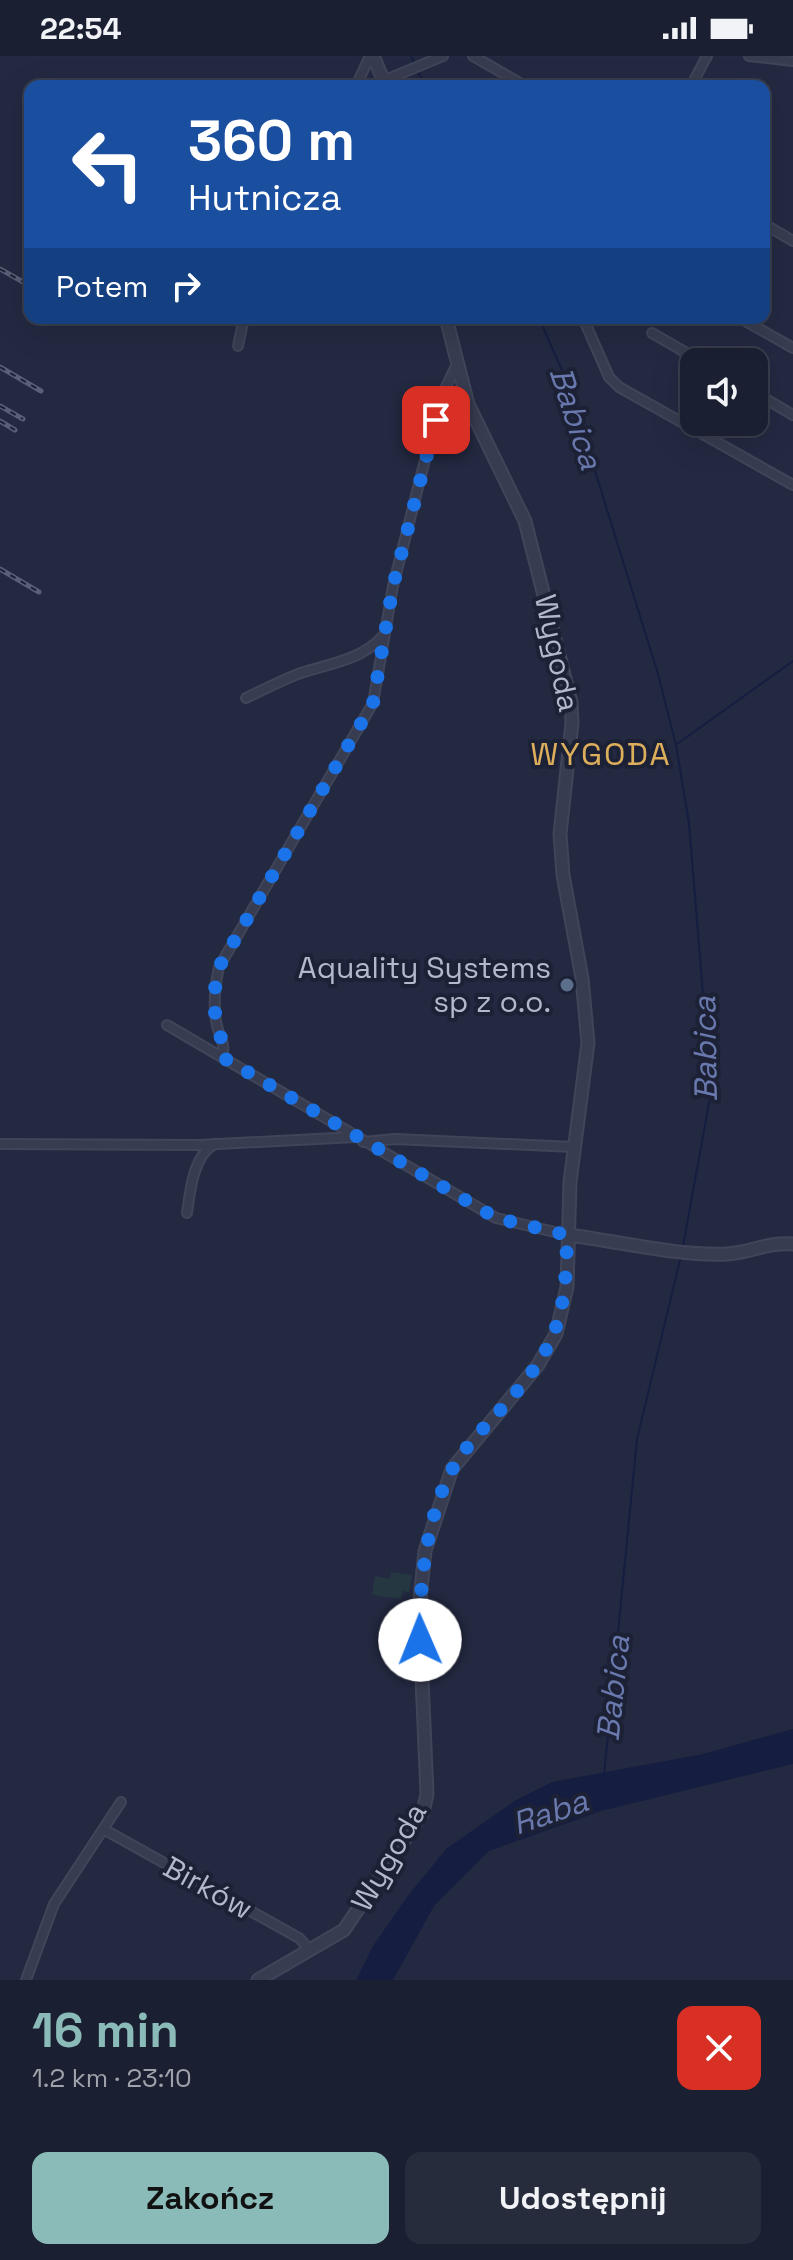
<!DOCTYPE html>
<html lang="pl">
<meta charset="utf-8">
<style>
:root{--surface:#1a1f31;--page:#272c3d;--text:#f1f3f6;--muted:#9fa2ab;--line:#383d4d;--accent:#8bbbb9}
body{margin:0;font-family:"Space Grotesk",sans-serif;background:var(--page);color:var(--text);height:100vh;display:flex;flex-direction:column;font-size:30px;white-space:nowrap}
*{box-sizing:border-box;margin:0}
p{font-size:26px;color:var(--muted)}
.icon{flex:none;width:44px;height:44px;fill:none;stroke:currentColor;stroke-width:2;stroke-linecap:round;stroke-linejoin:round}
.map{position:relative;height:1924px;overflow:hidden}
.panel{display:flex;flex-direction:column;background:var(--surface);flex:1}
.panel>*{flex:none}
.top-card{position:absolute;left:24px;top:24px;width:746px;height:244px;border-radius:16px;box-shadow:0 8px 32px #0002,0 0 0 2px var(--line);background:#1a4fa0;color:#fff;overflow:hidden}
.tools{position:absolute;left:680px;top:292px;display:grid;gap:16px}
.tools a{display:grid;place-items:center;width:88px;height:88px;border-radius:16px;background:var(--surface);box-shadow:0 8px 32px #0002,0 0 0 2px var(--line);font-size:40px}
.pin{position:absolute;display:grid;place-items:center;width:68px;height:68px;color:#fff;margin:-34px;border-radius:16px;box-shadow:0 4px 12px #0006}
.me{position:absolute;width:88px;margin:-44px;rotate:359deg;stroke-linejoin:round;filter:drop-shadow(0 0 6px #0008)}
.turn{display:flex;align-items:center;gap:28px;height:168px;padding:0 32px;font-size:36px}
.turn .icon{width:104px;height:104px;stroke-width:2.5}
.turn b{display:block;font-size:56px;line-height:68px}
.then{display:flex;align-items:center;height:76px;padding:0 32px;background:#0003;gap:16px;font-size:30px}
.round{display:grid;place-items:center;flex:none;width:84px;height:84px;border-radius:16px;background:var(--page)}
.overview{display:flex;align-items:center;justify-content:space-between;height:136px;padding:0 32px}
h1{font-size:48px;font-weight:800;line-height:60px;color:var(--accent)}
.button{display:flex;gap:16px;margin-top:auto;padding:16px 32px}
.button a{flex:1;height:92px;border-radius:16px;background:var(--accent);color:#111;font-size:32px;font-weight:800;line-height:92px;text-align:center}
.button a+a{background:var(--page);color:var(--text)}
.status{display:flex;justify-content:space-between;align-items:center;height:56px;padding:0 40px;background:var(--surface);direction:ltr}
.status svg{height:22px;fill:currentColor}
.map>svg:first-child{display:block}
</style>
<div class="status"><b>22:54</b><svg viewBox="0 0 49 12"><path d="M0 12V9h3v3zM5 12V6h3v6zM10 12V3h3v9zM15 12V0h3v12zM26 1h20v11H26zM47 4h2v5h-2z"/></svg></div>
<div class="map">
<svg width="793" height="1924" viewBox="0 0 793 1924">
<rect width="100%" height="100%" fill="#232941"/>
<polygon fill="#253842" points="391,1516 412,1519 409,1536 403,1535 401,1543 372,1539 375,1520 390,1523"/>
<polygon fill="#151e40" points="793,1673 793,1708 601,1755 489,1795 434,1850 393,1924 356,1924 373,1890 407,1841 446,1793 516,1744 552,1726 703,1698"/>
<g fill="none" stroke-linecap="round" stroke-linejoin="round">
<g stroke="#151e40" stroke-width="2">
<polyline points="411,0 416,10"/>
<polyline points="418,16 426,30"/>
<polyline points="539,262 568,328 658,618 676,689 689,767 711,1036 683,1190"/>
<polyline points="677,688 793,605"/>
<polyline points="604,1719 637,1383 681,1200"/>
</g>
<g stroke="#404559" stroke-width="12">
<g id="minor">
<polyline points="473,0 525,30"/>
<polyline points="749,0 793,5"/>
<polyline points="356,30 370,0"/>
<polyline points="371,30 443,0"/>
<polyline points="691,30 707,0"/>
<polyline points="764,168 793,185"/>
<polyline points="583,262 609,321 619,331 793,429"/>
<polyline points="740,262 793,292"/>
<polyline points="652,277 702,306"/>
<polyline points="238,290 244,262"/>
<polyline points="754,336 793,359"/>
<path d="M246,642C263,634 280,625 298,618C327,608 360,605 382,581"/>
<polyline points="167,969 496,1162 567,1179"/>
<path d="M222,1001C226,989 220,982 217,970C213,951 215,929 219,911L373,647L393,530L441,341L456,310"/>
<polyline points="363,1086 395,1083 574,1091"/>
<polyline points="0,1088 199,1089 355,1081"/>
<path d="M187,1157C190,1136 193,1099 215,1088"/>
<polyline points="105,1774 299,1882 309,1893"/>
<polyline points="26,1924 54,1848 121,1746"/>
</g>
</g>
<g stroke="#404559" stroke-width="15">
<g id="tertiary">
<polyline points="373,0 386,30"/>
<path d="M567,1179C619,1185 674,1200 727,1198C750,1197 766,1186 793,1188"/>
<polyline points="258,1924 344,1874 423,1756 427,1738 419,1553 425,1495 452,1413 538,1309 556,1278 567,1231 570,1126 588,987 582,922 563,819 560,778 572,667 571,646 525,465 468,348 446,262"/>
</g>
</g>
<use href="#minor" stroke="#373c50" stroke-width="8"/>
<use href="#tertiary" stroke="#373c50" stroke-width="11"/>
<g stroke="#595f78" stroke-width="5">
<g id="rail">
<polyline points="0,213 30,230"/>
<polyline points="0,311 41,335"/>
<polyline points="0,350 23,363"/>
<polyline points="0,365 15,374"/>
<polyline points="0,513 39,536"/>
</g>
</g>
<use href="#rail" stroke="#1c2136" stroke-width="2" stroke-dasharray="6" stroke-linecap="butt"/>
</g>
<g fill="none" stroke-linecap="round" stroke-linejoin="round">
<path stroke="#1a73e8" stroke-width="14" stroke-dasharray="0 25.2" d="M420,1584C419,1530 426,1460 453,1412C466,1389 486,1370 504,1350C559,1289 566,1259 567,1179L496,1162L222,1001C226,989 220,982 217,970C213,951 214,929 219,911L373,647L393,530L436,364"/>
</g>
<circle fill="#5c6f8a" stroke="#1c2136" stroke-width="3" cx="567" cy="929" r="8"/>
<g text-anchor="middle" stroke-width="8" stroke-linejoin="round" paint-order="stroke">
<g font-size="30" fill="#b3b8cb" stroke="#1c2136">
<text transform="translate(557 597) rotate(78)" y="10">Wygoda</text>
<text transform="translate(389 1801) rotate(-60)" y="10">Wygoda</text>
<text transform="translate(208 1832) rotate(29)" y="10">Birków</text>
</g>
<g font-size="30" fill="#b3b8cb" stroke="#1c2136" text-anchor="end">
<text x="551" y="922">Aquality Systems<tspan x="551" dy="34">sp z o.o.</tspan></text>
</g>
<g font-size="32" font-style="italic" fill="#6a79ad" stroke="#1c2136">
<text transform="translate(576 362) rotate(72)" y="11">Babica</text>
<text transform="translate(705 993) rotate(-91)" y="11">Babica</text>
<text transform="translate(613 1632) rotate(-84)" y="11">Babica</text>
<text transform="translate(550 1756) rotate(-19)" y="11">Raba</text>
</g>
<g font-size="32" letter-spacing="2" fill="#ddaf5c" stroke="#1c2136">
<text x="601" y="709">WYGODA</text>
</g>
</g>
</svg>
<div class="tools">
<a><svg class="icon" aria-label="sound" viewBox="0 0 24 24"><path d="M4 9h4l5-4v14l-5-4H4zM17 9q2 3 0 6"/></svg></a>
</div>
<div class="pin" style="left:436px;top:364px;background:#d93025"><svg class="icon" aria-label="arrive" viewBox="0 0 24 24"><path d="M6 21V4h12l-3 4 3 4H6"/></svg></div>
<svg class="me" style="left:420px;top:1584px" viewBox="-20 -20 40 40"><circle r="19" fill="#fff"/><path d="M0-13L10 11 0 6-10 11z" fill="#1a73e8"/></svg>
<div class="top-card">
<div class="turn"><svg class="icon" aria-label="left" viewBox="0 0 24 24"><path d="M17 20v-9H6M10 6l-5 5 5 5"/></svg><div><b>360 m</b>Hutnicza</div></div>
<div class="then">Potem<svg class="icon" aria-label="right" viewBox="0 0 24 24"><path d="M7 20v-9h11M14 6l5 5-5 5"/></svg></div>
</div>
</div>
<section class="panel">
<div class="overview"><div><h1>16 min</h1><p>1.2 km · 23:10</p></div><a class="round" style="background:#d93025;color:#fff"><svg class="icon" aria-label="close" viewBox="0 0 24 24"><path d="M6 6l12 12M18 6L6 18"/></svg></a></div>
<div class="button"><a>Zakończ</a><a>Udostępnij</a></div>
</section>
